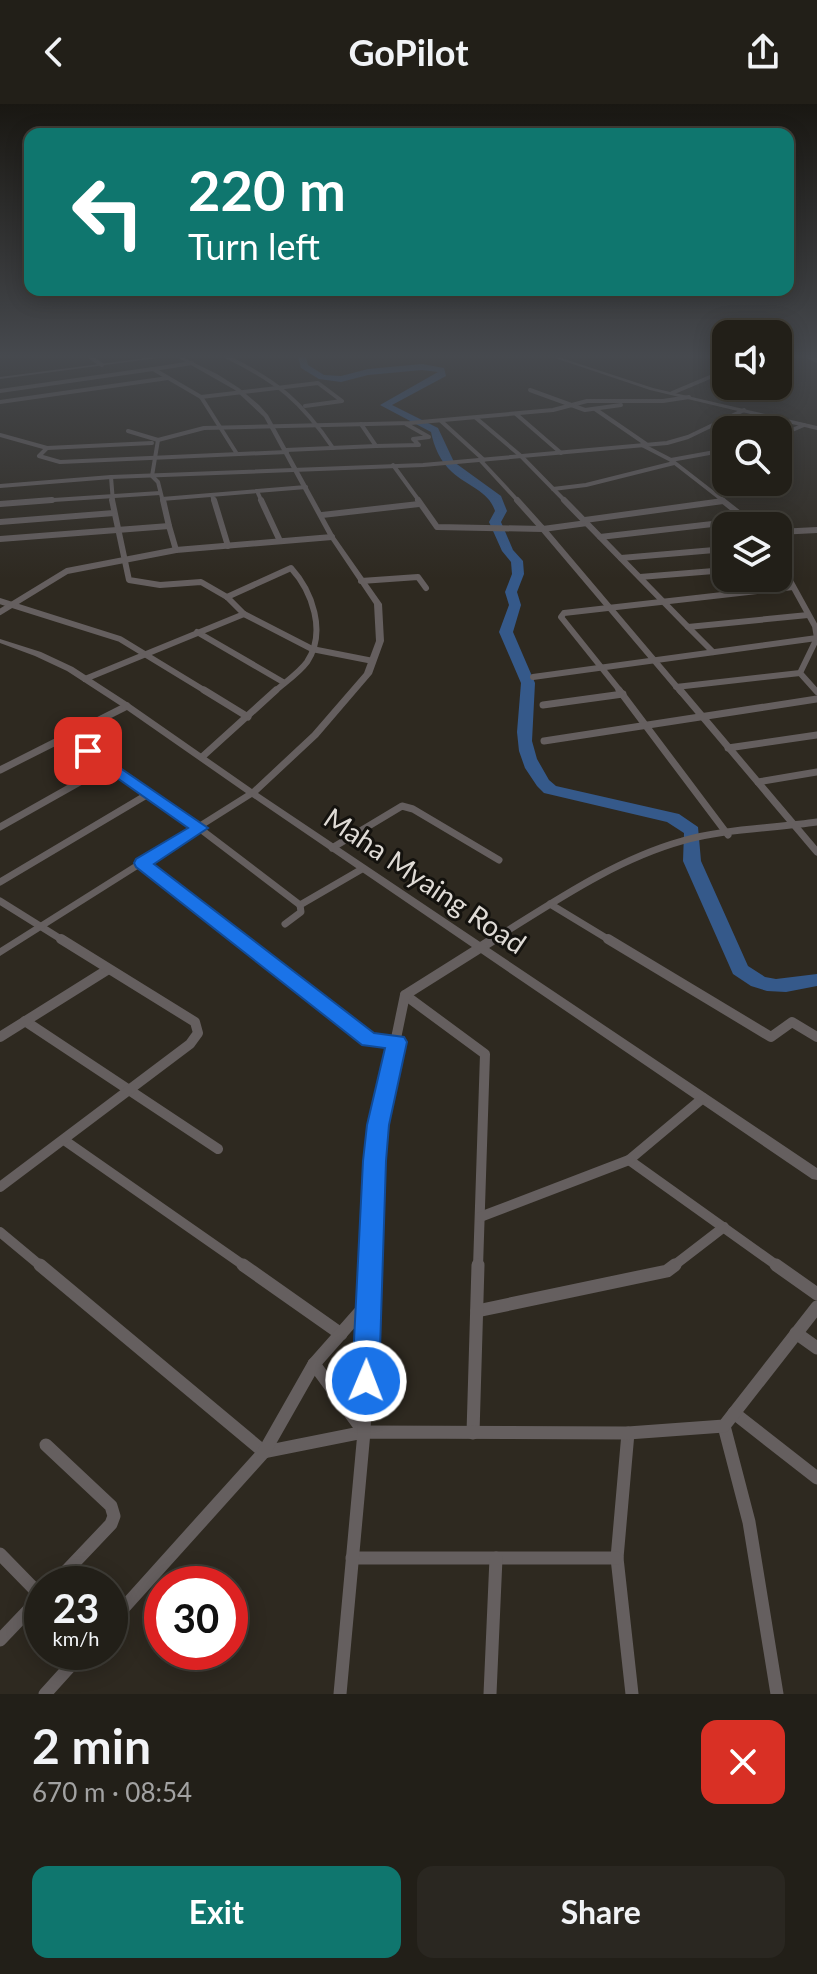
<!DOCTYPE html>
<meta charset="utf-8">
<style>
:root{--surface:#221f18;--page:#2a2721;--text:#f1f3f6;--muted:#a2a2a2;--line:#3f3d37;--accent:#0f766e}
body{margin:0;font-family:Lato,sans-serif;background:var(--page);color:var(--text);height:100vh;display:flex;flex-direction:column;font-size:30px;white-space:nowrap}
*{box-sizing:border-box;margin:0}
p{font-size:26px;color:var(--muted)}
.icon{flex:none;width:44px;height:44px;fill:none;stroke:currentColor;stroke-width:2;stroke-linecap:round;stroke-linejoin:round}
.map{position:relative;height:1590px;overflow:hidden}
.sheet{display:flex;flex-direction:column;background:var(--surface);flex:1}
.sheet>*{flex:none}
.guide{position:absolute;left:24px;top:24px;width:770px;height:168px;border-radius:16px;box-shadow:0 4px 20px #0003,0 0 0 2px var(--line);background:#0f766e;color:#fff;overflow:hidden}
.tools{position:absolute;left:712px;top:216px;display:grid;gap:16px}
.tools a{display:grid;place-items:center;width:80px;height:80px;border-radius:16px;background:var(--surface);box-shadow:0 4px 20px #0003,0 0 0 2px var(--line);font-size:40px}
.speed{position:absolute;left:24px;top:1462px;display:flex;gap:16px;font-size:40px;font-weight:700;text-align:center}
.speed>*{display:grid;place-content:center;width:104px;height:104px;border-radius:50%;background:var(--surface);box-shadow:0 4px 20px #0003,0 0 0 2px var(--line);line-height:1}
.speed small{font-size:20px;font-weight:400}
.speed .limit{border:12px solid #d22;background:#fff;color:#111}
.pin{position:absolute;display:grid;place-items:center;width:68px;height:68px;color:#fff;margin:-34px;border-radius:16px;box-shadow:0 4px 12px #0006}
.me{position:absolute;width:88px;margin:-44px;rotate:1deg;stroke-linejoin:round;filter:drop-shadow(0 0 6px #0008)}
.turn{display:flex;align-items:center;gap:28px;height:168px;padding:0 32px;font-size:36px}
.turn .icon{width:104px;height:104px;stroke-width:2.5}
.turn b{display:block;font-size:56px;line-height:68px}
.round{display:grid;place-items:center;flex:none;width:84px;height:84px;border-radius:16px;background:var(--page)}
.overview{display:flex;align-items:center;justify-content:space-between;height:136px;padding:0 32px}
h1{font-size:48px;font-weight:700;line-height:60px}
.primary-button{display:flex;gap:16px;margin-top:auto;padding:16px 32px}
.primary-button a{flex:1;height:92px;border-radius:16px;background:var(--accent);color:#fff;font-size:32px;font-weight:700;line-height:92px;text-align:center}
.primary-button a+a{background:var(--page);color:var(--text)}
header{display:flex;justify-content:space-between;align-items:center;height:104px;padding:0 32px;background:var(--surface);font-size:36px;font-weight:700}
.map>svg:first-child{display:block}
</style>
<header><svg class="icon" aria-label="back" viewBox="0 0 24 24"><path d="M15 5l-7 7 7 7"/></svg>GoPilot<svg class="icon" aria-label="share" viewBox="0 0 24 24"><path d="M12 15V3M7 8l5-5 5 5M5 13v7h14v-7"/></svg></header>
<div class="map">
<svg width="817" height="1590" viewBox="0 0 817 1590">
<rect width="100%" height="100%" fill="#2e2920"/>
<g fill="none" stroke-linecap="round" stroke-linejoin="round">
<path fill="#35598a" fill-rule="evenodd" d="M298,253H306L308,261L324,271L341,272L368,265L422,260L444,264L446,272L392,301L438,324L454,358L501,392L507,407L501,418L513,446L523,457L524,470L517,488L521,501L513,528L535,579L532,637L537,655L549,676L556,682L679,710L698,723L701,757L748,862L765,873L776,875L817,870V882L786,888L767,887L751,882L733,870L683,757L684,729L667,718L544,689L537,682L525,664L519,647L517,628L521,579L499,528L509,501L505,488L512,470L511,458L502,447L489,418L495,407C489,387 467,382 452,368C440,357 434,343 431,328L380,301L438,268L422,266L368,271L341,278L319,275L301,264Z"/>
<g stroke="#655f5f" stroke-width="4">
<polyline points="90,253 102,261"/>
<path d="M227,253C277,277 302,298 333,344"/>
<polyline points="809,253 817,257"/>
<polyline points="154,265 192,259"/>
<polyline points="530,286 585,306 621,301"/>
<polyline points="0,287 153,265 201,293 237,350"/>
<polyline points="672,289 722,268 712,253"/>
<polyline points="201,293 318,279 342,297 305,302"/>
<polyline points="0,298 168,274"/>
<polyline points="595,305 646,340"/>
<polyline points="516,310 561,349"/>
<polyline points="476,314 521,352 566,398"/>
<polyline points="441,317 484,356"/>
<polyline points="128,327 158,336 204,324 410,319 553,306 587,297 663,297 689,293"/>
<polyline points="0,331 47,344 152,339"/>
<polyline points="778,332 804,321"/>
<polyline points="158,336 152,372 158,378 163,398"/>
<polyline points="642,341 671,356 725,398"/>
<polyline points="376,342 419,341 413,335 429,333 406,320"/>
<polyline points="47,344 39,352 60,358 287,348"/>
<polyline points="286,346 376,342 361,320"/>
<polyline points="480,356 519,398"/>
<polyline points="671,356 726,346"/>
<polyline points="393,361 420,398"/>
<polyline points="111,373 113,398"/>
<polyline points="0,382 111,373 423,361 667,339 688,333 744,306"/>
<polyline points="553,385 586,381 674,359"/>
<polyline points="257,387 262,398"/>
<polyline points="212,391 214,398"/>
<polyline points="162,395 306,383"/>
<polyline points="23,398 160,389"/>
<polyline points="713,398 723,397"/>
</g>
<g stroke="#655f5f" stroke-width="6">
<polyline points="112,396 129,476 160,481 201,478 227,493 244,510 312,545 373,557"/>
<polyline points="163,396 169,422"/>
<polyline points="214,396 228,442"/>
<polyline points="261,396 280,437"/>
<polyline points="418,396 437,423 543,425 681,588"/>
<polyline points="517,396 543,425 587,419"/>
<polyline points="564,396 688,523 808,511"/>
<polyline points="722,396 755,422"/>
<polyline points="0,400 52,396"/>
<polyline points="322,411 419,400"/>
<polyline points="585,416 723,397"/>
<polyline points="0,418 114,409"/>
<polyline points="778,428 817,426"/>
<polyline points="600,433 747,416"/>
<polyline points="0,435 169,422 176,446 332,433"/>
<polyline points="621,454 726,445"/>
<polyline points="778,455 815,522 817,534 800,569 817,588"/>
<polyline points="640,473 726,466"/>
<polyline points="361,477 418,473 426,484"/>
<path d="M227,493L291,464C312,487 327,528 307,558C299,569 284,579 274,588"/>
<polyline points="0,497 120,535 207,588"/>
<polyline points="0,508 67,467 176,446"/>
<polyline points="688,523 713,548"/>
<polyline points="197,528 283,578"/>
<polyline points="533,573 817,534"/>
<polyline points="85,575 244,510"/>
<polyline points="676,583 800,569"/>
<polyline points="621,588 561,513 564,509 793,483"/>
</g>
<g stroke="#655f5f" stroke-width="7">
<polyline points="204,586 248,613"/>
<polyline points="619,586 728,731"/>
<polyline points="680,586 817,748"/>
<polyline points="543,601 623,590"/>
<polyline points="67,632 199,724 300,801 362,765"/>
<polyline points="544,637 817,595"/>
<polyline points="728,644 817,631"/>
<polyline points="202,653 276,586"/>
<polyline points="0,666 127,602"/>
<polyline points="758,678 817,668"/>
<polyline points="0,723 110,661"/>
<polyline points="332,744 402,702 413,705 499,756"/>
<polyline points="143,759 243,837"/>
<polyline points="0,778 150,689"/>
<polyline points="0,797 64,837"/>
<polyline points="550,800 611,837"/>
<polyline points="285,820 301,808 300,801"/>
<path d="M491,837C551,800 614,756 682,737C721,725 776,724 817,718"/>
</g>
<g stroke="#655f5f" stroke-width="10">
<polyline points="240,835 369,935 397,938"/>
<polyline points="608,835 771,933 792,918 817,933"/>
<polyline points="405,891 485,950 478,1163"/>
<polyline points="25,917 218,1045"/>
<polyline points="0,933 107,866"/>
<polyline points="64,1036 246,1163"/>
<polyline points="629,1056 779,1163"/>
<polyline points="0,1083 190,940 198,929 195,918 61,835"/>
<polyline points="480,1113 629,1056 703,994"/>
<polyline points="0,1128 42,1163"/>
<polyline points="371,1163 378,1021 405,891 494,835"/>
<polyline points="672,1163 724,1123"/>
</g>
<g stroke="#655f5f" stroke-width="13">
<polyline points="40,1161 264,1348"/>
<polyline points="243,1161 341,1230"/>
<polyline points="776,1161 817,1190"/>
<polyline points="477,1207 667,1167 675,1161"/>
<polyline points="796,1229 817,1244"/>
<polyline points="314,1260 364,1328"/>
<polyline points="734,1309 817,1374"/>
<polyline points="724,1322 749,1418 777,1590"/>
<polyline points="473,1329 478,1161"/>
<polyline points="628,1329 617,1454 632,1590"/>
<polyline points="46,1341 111,1402 114,1412 111,1420 54,1480"/>
<polyline points="264,1348 364,1328 628,1329 724,1322 817,1203"/>
<polyline points="0,1450 42,1493"/>
<polyline points="352,1454 617,1454"/>
<polyline points="110,1519 264,1348 314,1260 367,1200"/>
<polyline points="0,1536 42,1492"/>
<polyline points="45,1590 83,1548"/>
<polyline points="340,1590 364,1328 371,1161"/>
<polyline points="490,1590 496,1454"/>
</g>
<g fill="#655f5f" fill-rule="evenodd">
<polygon points="154,253 165,253 0,275 0,273"/>
<polygon points="177,253 182,253 217,270 239,284 259,301 268,311 335,433 382,500 384,537 372,570 318,633 258,689 817,1064 817,1076 812,1075 252,693 0,852 0,844 246,689 124,604 67,567 35,552 0,539 0,535 41,548 73,563 130,600 252,685 312,629 364,569 376,537 374,500 329,433 264,313 235,286"/>
<polygon points="552,253 558,253 653,284 817,322 817,326 650,286"/>
</g>
</g>
<linearGradient id="sky" x2="0" y2="1"><stop stop-color="#191712"/><stop offset="0.53" stop-color="#46494e"/><stop offset="1" stop-color="#46494e" stop-opacity="0"/></linearGradient>
<rect width="817" height="475" fill="url(#sky)"/>
<polygon fill="#1a73e8" stroke="#114b97" stroke-width="2" points="88,642 208,724 154,760 374,929 404,933 407,938 389,1021 386,1057 379,1277 375,1286 366,1289 356,1286 352,1277 363,1057 367,1021 385,944 362,941 136,763 134,759 136,755 188,724 83,650 83,643"/>
<g text-anchor="middle" stroke-width="6" stroke-linejoin="round" paint-order="stroke">
<g font-size="28" fill="#dfdbd6" stroke="#14120e">
<text transform="translate(425 777) rotate(34)" y="10">Maha Myaing Road</text>
</g>
</g>
</svg>
<div class="tools">
<a><svg class="icon" aria-label="sound" viewBox="0 0 24 24"><path d="M4 9h4l5-4v14l-5-4H4zM17 9q2 3 0 6"/></svg></a>
<a><svg class="icon" aria-label="search" viewBox="0 0 24 24"><circle cx="10" cy="10" r="6"/><path d="M15 15l6 6"/></svg></a>
<a><svg class="icon" aria-label="layers" viewBox="0 0 24 24"><path d="M12 4l9 5-9 5-9-5zM3 14l9 5 9-5"/></svg></a>
</div>
<div class="speed"><div>23<small>km/h</small></div><div class="limit">30</div></div>
<div class="pin" style="left:88px;top:647px;background:#d93025"><svg class="icon" aria-label="arrive" viewBox="0 0 24 24"><path d="M6 21V4h12l-3 4 3 4H6"/></svg></div>
<svg class="me" style="left:366px;top:1277px" viewBox="-20 -20 40 40"><circle r="17" fill="#1a73e8" stroke="#fff" stroke-width="3"/><path d="M0-11L8 9 0 5-8 9z" fill="#fff"/></svg>
<div class="guide">
<div class="turn"><svg class="icon" aria-label="left" viewBox="0 0 24 24"><path d="M17 20v-9H6M10 6l-5 5 5 5"/></svg><div><b>220 m</b>Turn left</div></div>
</div>
</div>
<section class="sheet">
<div class="overview"><div><h1>2 min</h1><p>670 m · 08:54</p></div><a class="round" style="background:#d93025;color:#fff"><svg class="icon" aria-label="close" viewBox="0 0 24 24"><path d="M6 6l12 12M18 6L6 18"/></svg></a></div>
<div class="primary-button"><a>Exit</a><a>Share</a></div>
</section>
